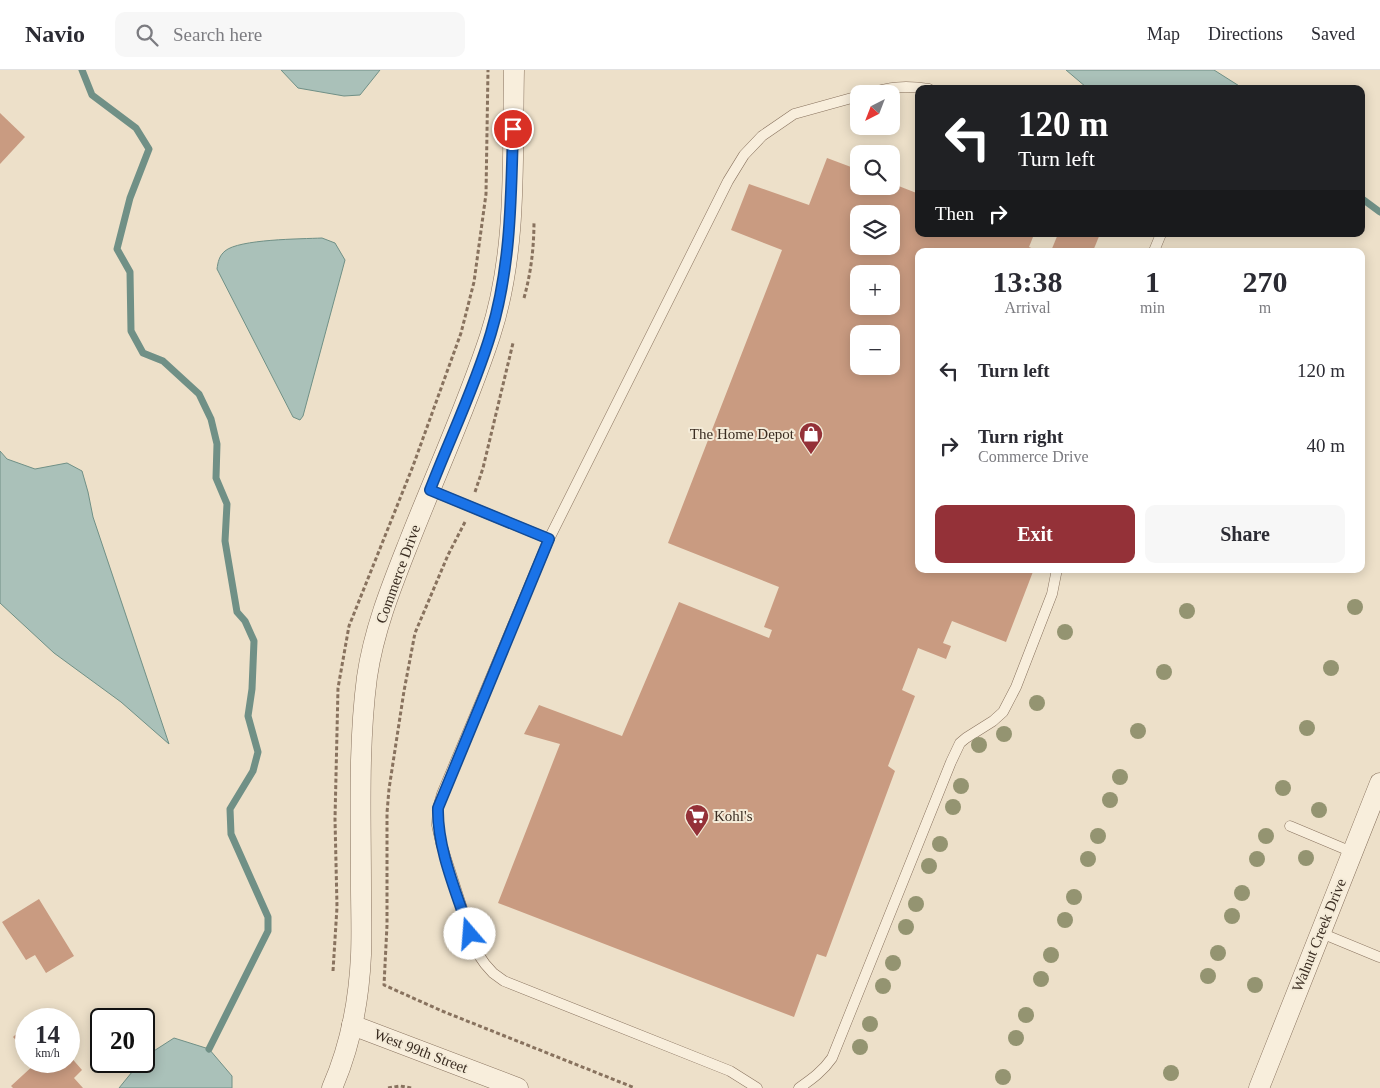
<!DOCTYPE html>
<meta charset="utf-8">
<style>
:root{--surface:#fff;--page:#f7f7f7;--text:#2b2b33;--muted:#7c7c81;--line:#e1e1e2;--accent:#943138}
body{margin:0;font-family:Georgia,serif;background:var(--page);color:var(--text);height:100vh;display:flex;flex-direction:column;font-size:19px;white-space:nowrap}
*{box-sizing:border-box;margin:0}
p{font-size:16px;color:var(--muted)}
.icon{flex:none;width:28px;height:28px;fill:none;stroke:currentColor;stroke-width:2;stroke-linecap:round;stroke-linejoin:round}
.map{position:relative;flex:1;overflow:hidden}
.details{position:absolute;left:915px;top:178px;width:450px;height:325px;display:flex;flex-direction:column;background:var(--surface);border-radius:10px;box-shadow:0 2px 12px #0003}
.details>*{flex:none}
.top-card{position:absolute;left:915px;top:15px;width:450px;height:152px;border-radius:10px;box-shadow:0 2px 12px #0003;background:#202124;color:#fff;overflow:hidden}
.needle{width:32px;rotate:222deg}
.tools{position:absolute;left:850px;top:15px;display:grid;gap:10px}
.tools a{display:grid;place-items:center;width:50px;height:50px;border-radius:10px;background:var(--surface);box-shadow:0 2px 12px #0003;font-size:25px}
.speed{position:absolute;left:15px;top:938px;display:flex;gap:10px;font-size:25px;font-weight:700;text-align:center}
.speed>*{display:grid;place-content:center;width:65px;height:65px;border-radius:50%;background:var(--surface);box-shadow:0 2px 12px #0003;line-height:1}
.speed small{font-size:12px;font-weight:400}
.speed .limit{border:2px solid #111;border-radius:8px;background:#fff;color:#111}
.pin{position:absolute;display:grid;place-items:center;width:42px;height:42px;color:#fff;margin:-21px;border:2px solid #fff;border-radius:50%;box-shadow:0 1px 5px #0007}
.me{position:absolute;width:55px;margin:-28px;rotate:342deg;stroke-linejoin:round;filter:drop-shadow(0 0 4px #0008)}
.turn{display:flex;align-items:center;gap:18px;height:105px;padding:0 20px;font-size:22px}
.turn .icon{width:65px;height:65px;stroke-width:2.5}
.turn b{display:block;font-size:35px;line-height:42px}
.then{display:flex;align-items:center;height:48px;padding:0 20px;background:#0003;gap:10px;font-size:19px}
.eta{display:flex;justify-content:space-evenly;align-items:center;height:85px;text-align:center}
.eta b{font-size:30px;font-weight:600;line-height:35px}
.action{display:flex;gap:10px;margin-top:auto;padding:10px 20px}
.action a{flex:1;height:58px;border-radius:10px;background:var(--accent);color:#fff;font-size:20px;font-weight:600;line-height:58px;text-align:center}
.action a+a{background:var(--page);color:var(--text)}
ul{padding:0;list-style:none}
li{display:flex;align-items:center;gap:15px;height:75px;padding:0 20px}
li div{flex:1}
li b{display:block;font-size:19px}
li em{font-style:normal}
header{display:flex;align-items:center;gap:30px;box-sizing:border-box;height:70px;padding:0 25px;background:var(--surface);border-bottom:1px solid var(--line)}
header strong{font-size:24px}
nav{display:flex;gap:28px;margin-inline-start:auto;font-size:18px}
.search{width:350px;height:45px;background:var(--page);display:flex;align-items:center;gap:12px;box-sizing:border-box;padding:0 18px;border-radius:10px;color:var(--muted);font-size:19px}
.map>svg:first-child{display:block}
</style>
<header>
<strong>Navio</strong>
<div class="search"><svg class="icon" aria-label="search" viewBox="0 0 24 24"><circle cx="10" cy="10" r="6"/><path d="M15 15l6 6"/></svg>Search here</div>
<nav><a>Map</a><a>Directions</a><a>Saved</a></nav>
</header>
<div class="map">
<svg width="1380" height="1018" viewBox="0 0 1380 1018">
<rect width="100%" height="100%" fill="#ede0c9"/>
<g fill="#aac1b9" stroke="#709086">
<polygon points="281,0 380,0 360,25 344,26 298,18"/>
<polygon points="1066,0 1214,0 1244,19 1090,19 1086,17"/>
<path d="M322,168L335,173L345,190L303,346L300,350L293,347L217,199C218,192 219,186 225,181C239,169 301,169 322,168Z"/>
<polygon points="0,381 7,389 35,399 67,393 82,401 88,422 93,447 169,674 121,632 54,583 0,533"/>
<polygon points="174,968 209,979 232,1006 232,1018 119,1018 141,991 144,991 146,986"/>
</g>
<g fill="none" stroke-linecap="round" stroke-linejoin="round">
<g stroke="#709086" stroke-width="7">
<polyline points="82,0 92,25 136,58 149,79 130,128 117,179 130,202 131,261 143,283 163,291 199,324 211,349 217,374 216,408 227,434 225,471 237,542 245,551 254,571 252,619 248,646 258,682 253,701 230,739 231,764 268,847 268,861 209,979"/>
<polyline points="1361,128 1380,142"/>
</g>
</g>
<g fill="#c99b81" fill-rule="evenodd">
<polygon points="0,43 25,67 0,94"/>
<path d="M827,88L859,100V116H891V113L919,124V164H1024L1033,167L1029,177L1038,181H919V499H1034L1006,572L952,551L943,573L951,576L946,589L918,578L902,620L915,626L888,696L895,701L826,887L817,884L794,947L498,833L560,674L524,664L539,635L622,666L679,532L769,568L772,560L764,557L779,517L668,473L782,180L731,160L749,114L809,135ZM859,144H891V176H859ZM859,204H891V236H859ZM859,264H891V296H859Z"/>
<polygon points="1058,164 1100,164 1093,181 1051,181"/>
<polygon points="39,829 74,886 46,903 35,885 26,890 2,852"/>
<polygon points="26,955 26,981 13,967"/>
<polygon points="69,985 82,1000 74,1008 83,1018 13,1018 11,1016 36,993 35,991 69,991"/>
</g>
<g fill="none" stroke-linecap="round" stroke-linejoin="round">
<g stroke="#88725e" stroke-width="11">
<g id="service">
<path d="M866,24C890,17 904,15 929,19"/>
<polyline points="1154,181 1161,164"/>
<polyline points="430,420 549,469"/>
<polyline points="1290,756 1352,782"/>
<polyline points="1321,863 1379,887"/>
<polyline points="757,1018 730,1001 504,911 493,903 485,894 476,881 470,863 441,773 437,755 438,738 442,724 549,469 728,111 744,85 762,66 794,44 859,26"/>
<path d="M799,1018C812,1009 823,1001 832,988L951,692L960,673L966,668L993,651L1003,642L1016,617L1052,524L1057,499"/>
</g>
</g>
<g stroke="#88725e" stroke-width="21">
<g id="minor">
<polyline points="352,955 518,1018"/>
<path d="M332,1018C350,977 359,930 361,885C362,862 361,839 361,817C361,747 358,676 367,607C374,559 392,515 409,472C436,403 467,336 490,266C518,181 512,88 514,0"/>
<polyline points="1259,1018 1380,713"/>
</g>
</g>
<g stroke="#88725e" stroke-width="3" stroke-dasharray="4 2.5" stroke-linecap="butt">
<path d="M524,228C531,203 534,177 534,151"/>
<polyline points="475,422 483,398 513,273"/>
<polyline points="465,452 448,485 415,563 404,621 389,719 387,743 387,855 384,915 442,941 635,1018"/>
<polyline points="333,901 337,837 335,749 338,618 349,556 413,396 461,263 474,212 486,124 488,0"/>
<polyline points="388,1018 400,1016 412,1018"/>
</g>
<use href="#service" stroke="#f8eedc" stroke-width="10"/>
<use href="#minor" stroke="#f8eedc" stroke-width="20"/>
</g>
<g fill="#949471">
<circle cx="1355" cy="537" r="8"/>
<circle cx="1187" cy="541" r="8"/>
<circle cx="1065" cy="562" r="8"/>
<circle cx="1331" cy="598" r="8"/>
<circle cx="1164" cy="602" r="8"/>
<circle cx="1037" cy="633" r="8"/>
<circle cx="1307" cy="658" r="8"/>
<circle cx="1138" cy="661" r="8"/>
<circle cx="1004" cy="664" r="8"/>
<circle cx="979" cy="675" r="8"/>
<circle cx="1120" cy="707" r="8"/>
<circle cx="961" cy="716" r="8"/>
<circle cx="1283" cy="718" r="8"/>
<circle cx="1110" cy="730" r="8"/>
<circle cx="953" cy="737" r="8"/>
<circle cx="1319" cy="740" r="8"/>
<circle cx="1098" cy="766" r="8"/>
<circle cx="1266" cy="766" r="8"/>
<circle cx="940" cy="774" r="8"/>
<circle cx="1306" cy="788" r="8"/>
<circle cx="1088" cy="789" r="8"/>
<circle cx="1257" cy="789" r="8"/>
<circle cx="929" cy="796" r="8"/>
<circle cx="1242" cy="823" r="8"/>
<circle cx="1074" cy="827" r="8"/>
<circle cx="916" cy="834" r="8"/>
<circle cx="1232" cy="846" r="8"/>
<circle cx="1065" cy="850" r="8"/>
<circle cx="906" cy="857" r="8"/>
<circle cx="1218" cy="883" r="8"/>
<circle cx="1051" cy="885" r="8"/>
<circle cx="893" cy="893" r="8"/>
<circle cx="1208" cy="906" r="8"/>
<circle cx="1041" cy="909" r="8"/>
<circle cx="1255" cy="915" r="8"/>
<circle cx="883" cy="916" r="8"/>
<circle cx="1026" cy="945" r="8"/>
<circle cx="870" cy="954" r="8"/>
<circle cx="1016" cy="968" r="8"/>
<circle cx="860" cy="977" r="8"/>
<circle cx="1171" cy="1003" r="8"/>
<circle cx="1003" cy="1007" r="8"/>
</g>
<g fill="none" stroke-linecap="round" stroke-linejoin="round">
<g stroke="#114b97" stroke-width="12">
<path id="route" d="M470,864C457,824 437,779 438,738L549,469L430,420C450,368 475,317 491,263C511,196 511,128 513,59"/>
</g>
<use href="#route" stroke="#1a73e8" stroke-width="9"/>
</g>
<defs>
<g id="shop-pin" transform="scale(1.25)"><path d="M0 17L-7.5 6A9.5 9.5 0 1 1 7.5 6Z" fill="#943138" stroke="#f4ebd8"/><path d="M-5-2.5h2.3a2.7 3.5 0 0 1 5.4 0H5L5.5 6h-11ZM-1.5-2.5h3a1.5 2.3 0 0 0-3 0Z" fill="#fff"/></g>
<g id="supermarket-pin" transform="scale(1.25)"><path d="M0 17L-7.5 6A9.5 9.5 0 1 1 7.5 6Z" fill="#943138" stroke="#f4ebd8"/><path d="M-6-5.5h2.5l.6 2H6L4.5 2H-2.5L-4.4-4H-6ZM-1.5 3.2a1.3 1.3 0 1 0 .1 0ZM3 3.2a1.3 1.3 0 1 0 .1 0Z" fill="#fff"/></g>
</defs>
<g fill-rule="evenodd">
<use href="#shop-pin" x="811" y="364"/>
<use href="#supermarket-pin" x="697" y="746"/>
</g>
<g text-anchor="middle" stroke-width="4" stroke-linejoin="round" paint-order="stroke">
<g font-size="15" fill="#3a2c21" stroke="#f4ebd8" text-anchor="end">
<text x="794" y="369">The Home Depot</text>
<text x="714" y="751" text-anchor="start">Kohl's</text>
</g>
<g font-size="15" fill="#3a2c21" stroke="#f4ebd8">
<text transform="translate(398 504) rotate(-70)" y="5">Commerce Drive</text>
<text transform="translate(1319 865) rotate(-68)" y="5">Walnut Creek Drive</text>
<text transform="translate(421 981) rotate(21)" y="5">West 99th Street</text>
</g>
</g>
</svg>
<div class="tools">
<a><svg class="needle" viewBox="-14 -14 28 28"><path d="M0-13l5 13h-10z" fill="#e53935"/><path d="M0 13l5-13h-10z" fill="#7c7c81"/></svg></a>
<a><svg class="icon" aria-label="search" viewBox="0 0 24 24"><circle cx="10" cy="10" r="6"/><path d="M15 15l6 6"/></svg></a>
<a><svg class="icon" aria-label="layers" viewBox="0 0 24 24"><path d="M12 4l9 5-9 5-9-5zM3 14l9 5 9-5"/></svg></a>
<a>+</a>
<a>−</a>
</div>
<div class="speed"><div>14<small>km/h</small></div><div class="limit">20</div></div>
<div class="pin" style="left:513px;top:59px;background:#d93025"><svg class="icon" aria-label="arrive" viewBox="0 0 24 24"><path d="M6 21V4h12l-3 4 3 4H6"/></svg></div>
<svg class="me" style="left:470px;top:864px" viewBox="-20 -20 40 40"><circle r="19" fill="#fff"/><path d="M0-13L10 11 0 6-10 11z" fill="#1a73e8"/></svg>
<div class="top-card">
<div class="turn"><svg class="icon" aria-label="left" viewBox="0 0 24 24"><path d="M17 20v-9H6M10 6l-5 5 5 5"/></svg><div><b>120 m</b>Turn left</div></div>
<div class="then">Then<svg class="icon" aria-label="right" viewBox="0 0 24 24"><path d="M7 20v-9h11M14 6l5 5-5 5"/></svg></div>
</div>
<section class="details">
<div class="eta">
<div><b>13:38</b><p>Arrival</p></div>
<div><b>1</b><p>min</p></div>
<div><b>270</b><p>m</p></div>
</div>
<ul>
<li><svg class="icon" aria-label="left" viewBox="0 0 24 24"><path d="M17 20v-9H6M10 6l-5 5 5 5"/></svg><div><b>Turn left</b></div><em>120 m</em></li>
<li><svg class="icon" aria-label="right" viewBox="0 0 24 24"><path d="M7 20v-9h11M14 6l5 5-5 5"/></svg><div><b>Turn right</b><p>Commerce Drive</p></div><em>40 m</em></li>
</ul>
<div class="action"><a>Exit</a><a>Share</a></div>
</section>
</div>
